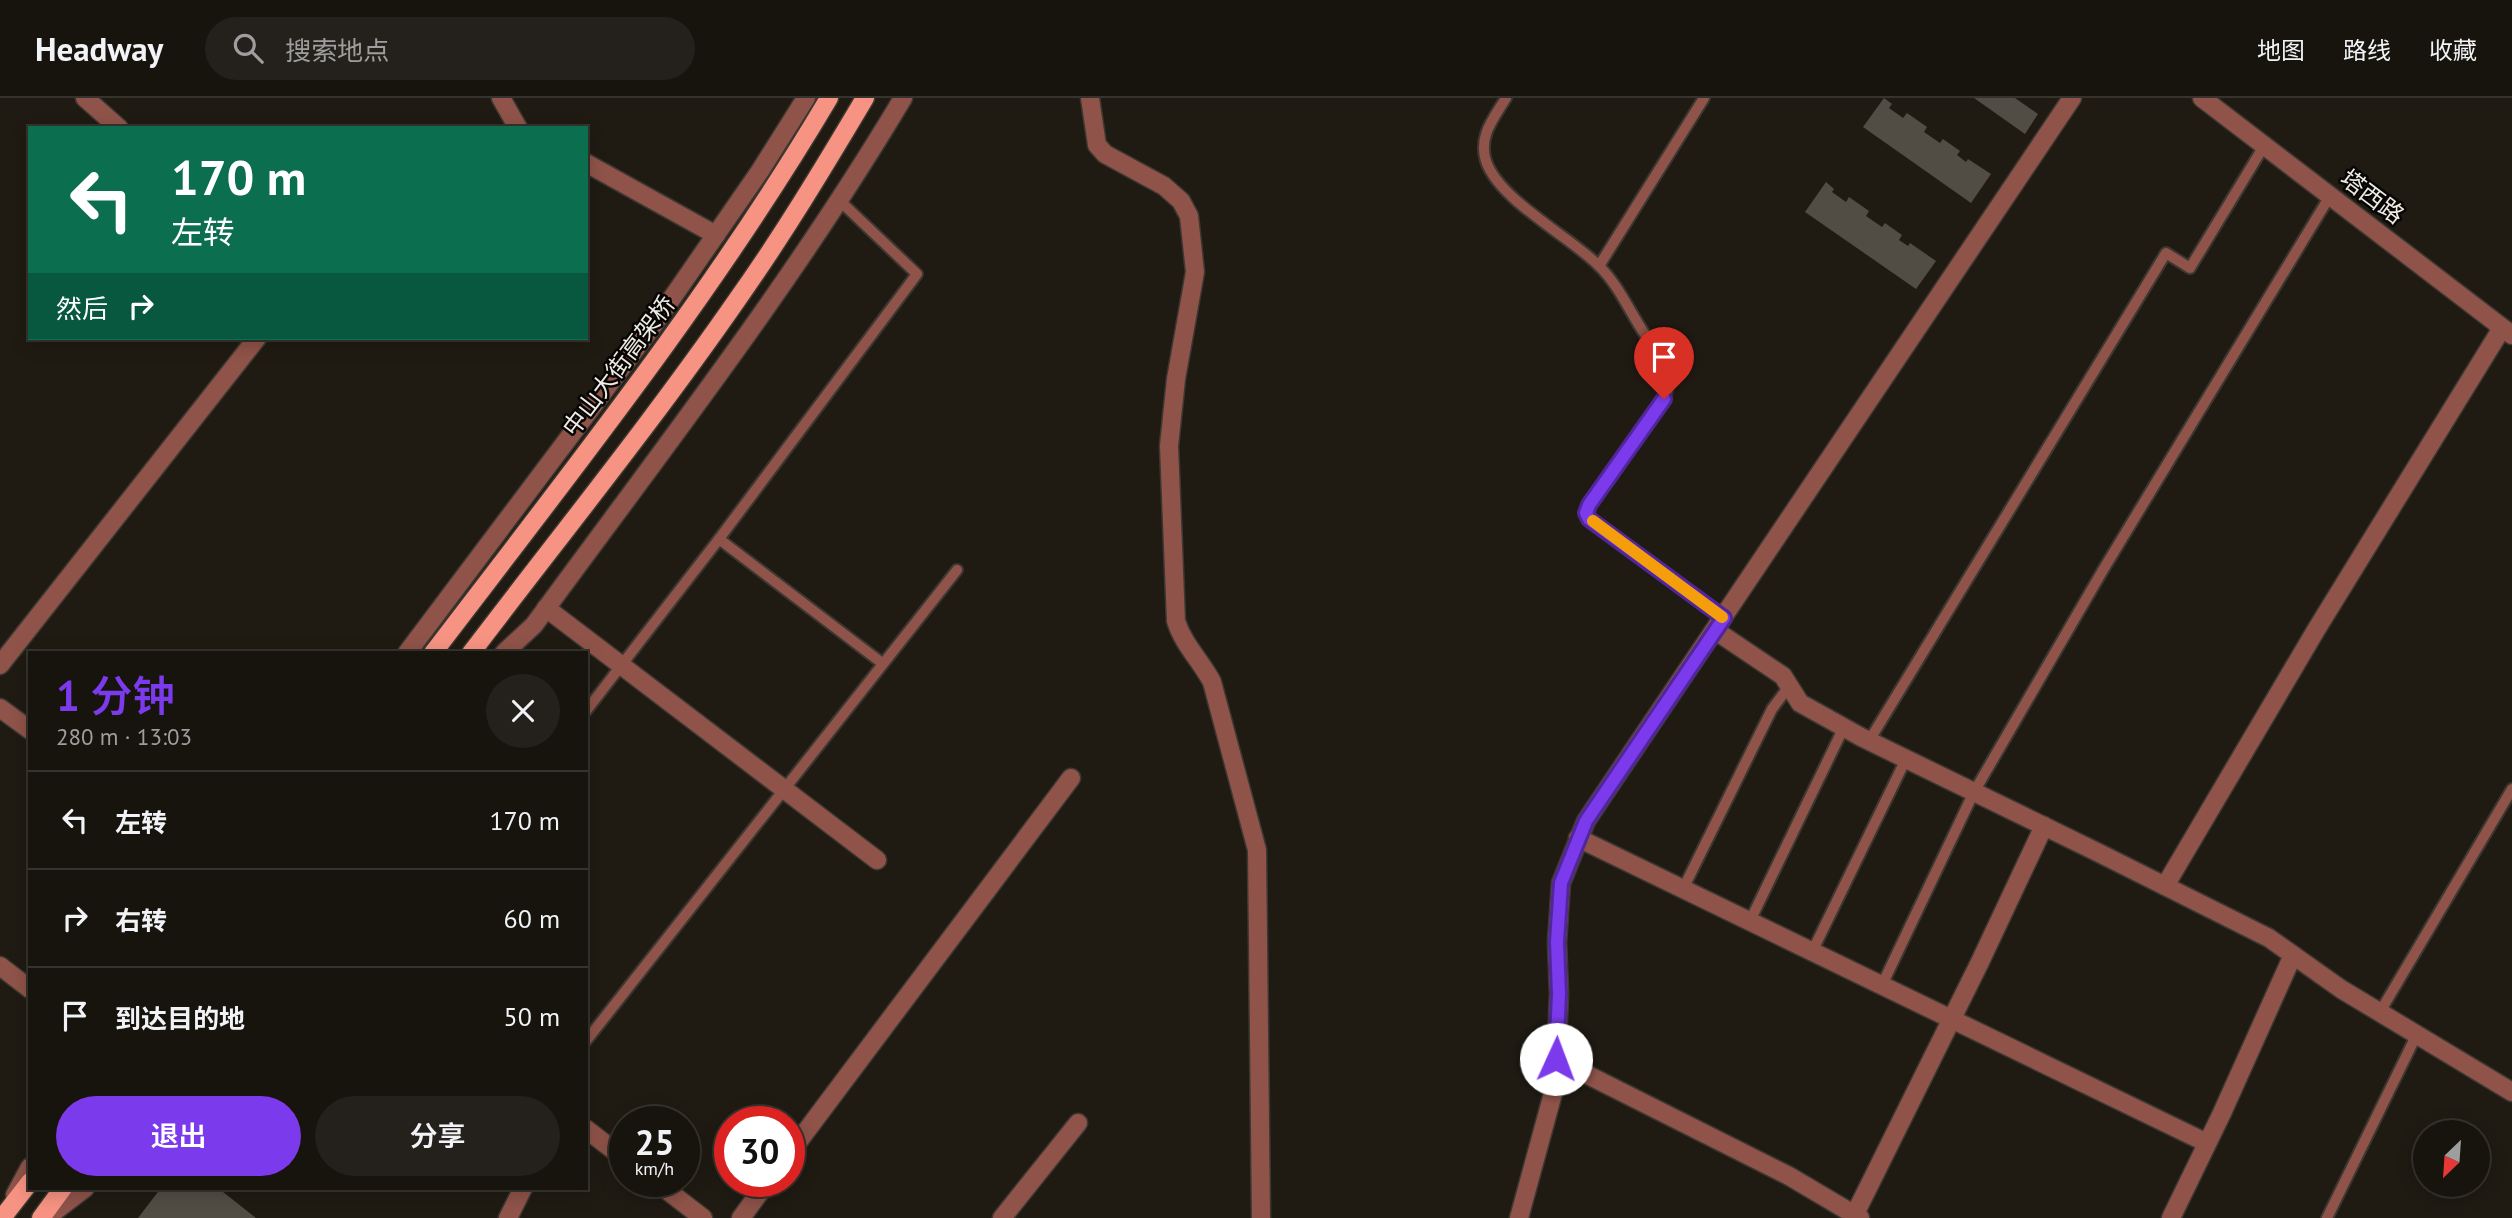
<!DOCTYPE html>
<html lang="zh">
<meta charset="utf-8">
<style>
:root{--surface:#17140e;--page:#24211c;--text:#f1f3f6;--muted:#9e9e9e;--line:#36332e;--accent:#7c3aed}
body{margin:0;font-family:"PT Sans","Noto Sans SC",sans-serif;background:var(--page);color:var(--text);height:100vh;display:flex;flex-direction:column;font-size:26px;white-space:nowrap}
*{box-sizing:border-box;margin:0}
p{font-size:23px;color:var(--muted)}
.icon{flex:none;width:38px;height:38px;fill:none;stroke:currentColor;stroke-width:2;stroke-linecap:round;stroke-linejoin:round}
.map{position:relative;flex:1;overflow:hidden}
.panel{position:absolute;left:28px;top:553px;width:560px;height:539px;display:flex;flex-direction:column;background:var(--surface);border-radius:0px;box-shadow:0 4px 18px #0003,0 0 0 2px var(--line)}
.panel>*{flex:none}
.guide{position:absolute;left:28px;top:28px;width:560px;height:214px;border-radius:0px;box-shadow:0 4px 18px #0003,0 0 0 2px var(--line);background:#0b6e4f;color:#fff;overflow:hidden}
.needle{width:46px;rotate:205deg}
.controls{position:absolute;left:2413px;top:1022px;display:grid;gap:14px}
.controls a{display:grid;place-items:center;width:77px;height:77px;border-radius:50%;background:var(--surface);box-shadow:0 4px 18px #0003,0 0 0 2px var(--line);font-size:35px}
.speed{position:absolute;left:609px;top:1008px;display:flex;gap:14px;font-size:35px;font-weight:700;text-align:center}
.speed>*{display:grid;place-content:center;width:91px;height:91px;border-radius:50%;background:var(--surface);box-shadow:0 4px 18px #0003,0 0 0 2px var(--line);line-height:1}
.speed small{font-size:18px;font-weight:400}
.speed .limit{border:10px solid #d22;background:#fff;color:#111}
.pin{position:absolute;display:grid;place-items:center;width:60px;height:60px;color:#fff;margin:-72px -30px;border-radius:50% 50% 50% 0;rotate:-45deg;box-shadow:0 0 7px #0007}
.pin .icon{rotate:45deg}
.me{position:absolute;width:77px;margin:-38px;rotate:2deg;stroke-linejoin:round;filter:drop-shadow(0 0 5px #0008)}
.turn{display:flex;align-items:center;gap:24px;height:147px;padding:0 28px;font-size:32px}
.turn .icon{width:91px;height:91px;stroke-width:2.5}
.turn b{display:block;font-size:49px;line-height:60px}
.then{display:flex;align-items:center;height:66px;padding:0 28px;background:#0003;gap:14px;font-size:26px}
.round{display:grid;place-items:center;flex:none;width:74px;height:74px;border-radius:37px;background:var(--page)}
.head{display:flex;align-items:center;justify-content:space-between;height:119px;padding:0 28px}
h1{font-size:42px;font-weight:600;line-height:52px;color:var(--accent)}
.action{display:flex;gap:14px;margin-top:auto;padding:14px 28px}
.action a{flex:1;height:80px;border-radius:42px;background:var(--accent);color:#fff;font-size:28px;font-weight:600;line-height:80px;text-align:center}
.action a+a{background:var(--page);color:var(--text)}
ul{padding:0;list-style:none}
li{display:flex;align-items:center;gap:21px;height:98px;padding:0 28px;border-top:2px solid var(--line)}
li div{flex:1}
li b{display:block;font-size:26px}
li em{font-style:normal}
header{display:flex;align-items:center;gap:42px;box-sizing:border-box;height:98px;padding:0 35px;background:var(--surface);border-bottom:2px solid var(--line)}
header strong{font-size:33px}
nav{display:flex;gap:38px;margin-inline-start:auto;font-size:24px}
.search{width:490px;height:63px;background:var(--page);display:flex;align-items:center;gap:18px;box-sizing:border-box;padding:0 24px;border-radius:38px;color:var(--muted);font-size:26px}
.map>svg:first-child{display:block}
</style>
<header>
<strong>Headway</strong>
<div class="search"><svg class="icon" aria-label="search" viewBox="0 0 24 24"><circle cx="10" cy="10" r="6"/><path d="M15 15l6 6"/></svg>搜索地点</div>
<nav><a>地图</a><a>路线</a><a>收藏</a></nav>
</header>
<div class="map">
<svg width="2512" height="1120" viewBox="0 0 2512 1120">
<rect width="100%" height="100%" fill="#1f1b13"/>
<g fill="#524d44">
<polygon points="1884,0 1892,6 1889,10 1903,20 1907,15 1927,29 1924,34 1940,45 1943,41 1960,53 1957,57 1966,64 1968,61 1991,76 1971,105 1863,29"/>
<polygon points="1974,0 2015,0 2038,16 2025,36"/>
<polygon points="1826,84 1834,91 1832,94 1846,104 1849,99 1869,113 1866,118 1882,129 1885,125 1902,137 1899,142 1908,148 1910,145 1936,163 1916,191 1805,114"/>
<polygon points="161,1090 218,1090 256,1120 138,1120"/>
</g>
<g fill="none" stroke-linecap="round" stroke-linejoin="round">
<g stroke="#3c3831" stroke-width="14">
<g id="service">
<path d="M1506,0C1494,20 1478,38 1486,63C1499,102 1569,138 1598,167C1619,187 1630,215 1646,238C1658,256 1675,279 1664,301L1589,407L1586,415L1589,421L1724,520"/>
<polyline points="1599,168 1704,0"/>
<polyline points="719,441 882,565"/>
<polyline points="586,613 719,441 917,176 840,103"/>
<polyline points="1869,643 2166,155 2190,170 2264,48"/>
<polyline points="1683,791 1772,611 1790,587"/>
<polyline points="1750,823 1844,629"/>
<polyline points="1812,854 1906,661"/>
<polyline points="1882,887 1974,694 2103,472 2330,98"/>
<polyline points="2380,914 2512,691"/>
<polyline points="586,943 957,472"/>
<polyline points="2327,1120 2417,936"/>
</g>
</g>
<g stroke="#3c3831" stroke-width="21">
<g id="minor">
<polyline points="85,0 119,30"/>
<polyline points="501,0 518,30"/>
<path d="M1090,0L1097,47L1105,56L1164,88L1181,103L1189,118L1195,174L1176,281L1169,348L1176,523C1183,546 1201,563 1212,584L1257,752L1261,1120"/>
<polyline points="586,65 716,137"/>
<polyline points="546,510 877,762"/>
<polyline points="1716,533 1783,578 1800,605 1861,639 2097,754 2269,840 2341,891 2512,994"/>
<polyline points="407,555 652,229 760,73 806,0"/>
<path d="M504,555L534,527C662,352 792,186 903,0"/>
<polyline points="0,567 257,240"/>
<polyline points="0,610 30,632"/>
<polyline points="1578,740 2207,1045"/>
<polyline points="2165,788 2316,532 2502,230"/>
<polyline points="0,868 30,891"/>
<polyline points="1556,961 1789,1078 1860,1120"/>
<polyline points="586,1031 625,1061"/>
<polyline points="789,1056 1071,680"/>
<polyline points="655,1083 703,1120"/>
<polyline points="15,1097 30,1069"/>
<polyline points="46,1120 85,1090"/>
<polyline points="508,1120 523,1090"/>
<polyline points="741,1120 768,1083"/>
<polyline points="1002,1120 1078,1025"/>
<polyline points="1519,1120 1555,988 1559,896 1557,844 1561,785 1586,723 2072,0"/>
<polyline points="1853,1120 1979,866 2044,728"/>
<polyline points="2171,1120 2222,1015 2293,857"/>
</g>
</g>
<g stroke="#3c3831" stroke-width="21">
<polyline id="tertiary" points="2202,0 2512,237"/>
</g>
<g stroke="#3c3831" stroke-width="21">
<g id="primary">
<path d="M433,555C571,374 713,196 829,0"/>
<path d="M471,555C560,438 653,323 737,202C783,137 824,69 865,0"/>
<polyline points="2,1120 30,1084"/>
<polyline points="41,1120 63,1090"/>
</g>
</g>
<use href="#service" stroke="#8f5349" stroke-width="10"/>
<use href="#minor" stroke="#8f5349" stroke-width="18"/>
<use href="#tertiary" stroke="#8f5349" stroke-width="18"/>
<use href="#primary" stroke="#f79383" stroke-width="18"/>
</g>
<g fill="none" stroke-linecap="round" stroke-linejoin="round">
<g stroke="#51269a" stroke-width="18">
<polyline id="route" points="1556,961 1559,896 1557,844 1561,785 1586,723 1724,520 1589,421 1586,415 1589,407 1664,301"/>
</g>
<use href="#route" stroke="#7c3aed" stroke-width="12"/>
<polyline stroke="#f59e0b" stroke-width="12" points="1593,423 1722,519"/>
</g>
<g text-anchor="middle" stroke-width="5" stroke-linejoin="round" paint-order="stroke">
<g font-size="24" fill="#efece6" stroke="#070604">
<text transform="translate(2372 99) rotate(37)" y="8">塔西路</text>
<text transform="translate(619 268) rotate(-53)" y="8">中山大街高架桥</text>
</g>
</g>
</svg>
<div class="controls">
<a><svg class="needle" viewBox="-14 -14 28 28"><path d="M0-13l5 13h-10z" fill="#e53935"/><path d="M0 13l5-13h-10z" fill="#9e9e9e"/></svg></a>
</div>
<div class="speed"><div>25<small>km/h</small></div><div class="limit">30</div></div>
<div class="pin" style="left:1664px;top:301px;background:#d93025"><svg class="icon" aria-label="arrive" viewBox="0 0 24 24"><path d="M6 21V4h12l-3 4 3 4H6"/></svg></div>
<svg class="me" style="left:1556px;top:961px" viewBox="-20 -20 40 40"><circle r="19" fill="#fff"/><path d="M0-13L10 11 0 6-10 11z" fill="#7c3aed"/></svg>
<div class="guide">
<div class="turn"><svg class="icon" aria-label="left" viewBox="0 0 24 24"><path d="M17 20v-9H6M10 6l-5 5 5 5"/></svg><div><b>170 m</b>左转</div></div>
<div class="then">然后<svg class="icon" aria-label="right" viewBox="0 0 24 24"><path d="M7 20v-9h11M14 6l5 5-5 5"/></svg></div>
</div>
<section class="panel">
<div class="head"><div><h1>1 分钟</h1><p>280 m · 13:03</p></div><a class="round"><svg class="icon" aria-label="close" viewBox="0 0 24 24"><path d="M6 6l12 12M18 6L6 18"/></svg></a></div>
<ul>
<li><svg class="icon" aria-label="left" viewBox="0 0 24 24"><path d="M17 20v-9H6M10 6l-5 5 5 5"/></svg><div><b>左转</b></div><em>170 m</em></li>
<li><svg class="icon" aria-label="right" viewBox="0 0 24 24"><path d="M7 20v-9h11M14 6l5 5-5 5"/></svg><div><b>右转</b></div><em>60 m</em></li>
<li><svg class="icon" aria-label="arrive" viewBox="0 0 24 24"><path d="M6 21V4h12l-3 4 3 4H6"/></svg><div><b>到达目的地</b></div><em>50 m</em></li>
</ul>
<div class="action"><a>退出</a><a>分享</a></div>
</section>
</div>
